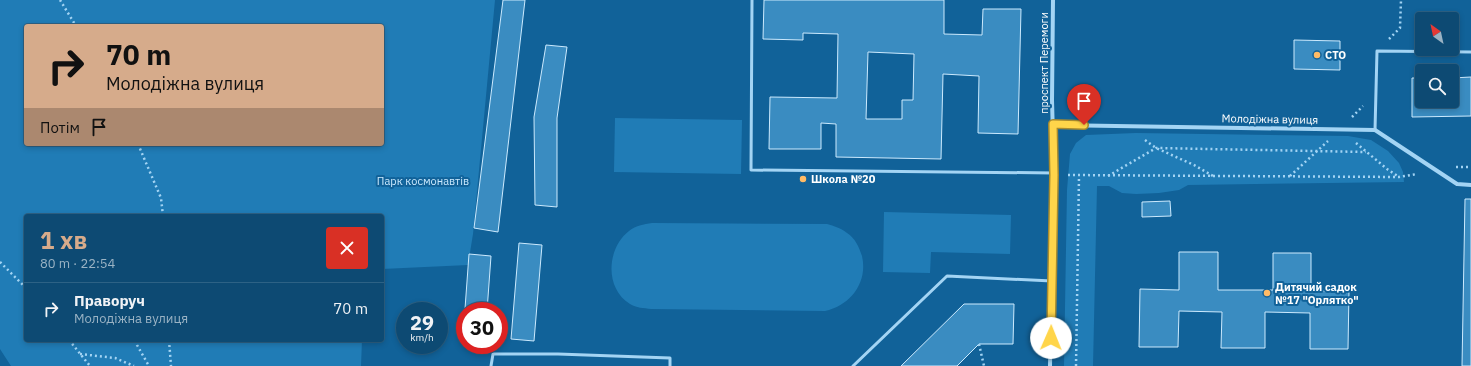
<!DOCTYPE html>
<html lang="uk">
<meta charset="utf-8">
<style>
:root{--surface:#0d4a73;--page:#1b547b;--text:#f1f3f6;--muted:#9ab3c4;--line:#2d6285;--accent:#d6ab8b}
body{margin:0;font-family:"IBM Plex Sans",sans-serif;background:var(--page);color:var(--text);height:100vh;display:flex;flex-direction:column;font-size:15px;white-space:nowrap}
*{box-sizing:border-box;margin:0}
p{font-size:13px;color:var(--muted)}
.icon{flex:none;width:22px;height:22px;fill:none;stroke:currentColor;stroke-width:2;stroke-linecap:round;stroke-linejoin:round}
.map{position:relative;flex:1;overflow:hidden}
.drawer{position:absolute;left:24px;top:214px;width:360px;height:128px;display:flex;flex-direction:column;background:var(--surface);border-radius:4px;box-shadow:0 2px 6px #0003,0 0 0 1px var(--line)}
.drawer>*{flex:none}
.banner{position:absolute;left:24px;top:24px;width:360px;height:122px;border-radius:4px;box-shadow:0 2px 6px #0003,0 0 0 1px var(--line);background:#d6ab8b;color:#111;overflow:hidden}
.needle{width:26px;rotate:327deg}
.controls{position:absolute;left:1415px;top:12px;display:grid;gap:8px}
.controls a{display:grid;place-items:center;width:44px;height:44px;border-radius:4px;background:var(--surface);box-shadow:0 2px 6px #0003,0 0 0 1px var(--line);font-size:20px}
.speed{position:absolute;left:396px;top:302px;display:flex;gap:8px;font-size:20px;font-weight:700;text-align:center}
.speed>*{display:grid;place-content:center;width:52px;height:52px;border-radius:50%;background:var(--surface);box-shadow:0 2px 6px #0003,0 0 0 1px var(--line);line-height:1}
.speed small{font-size:10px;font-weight:400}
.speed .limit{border:6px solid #d22;background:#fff;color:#111}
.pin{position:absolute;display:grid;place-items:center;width:34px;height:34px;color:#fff;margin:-41px -17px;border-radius:50% 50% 50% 0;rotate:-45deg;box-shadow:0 0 4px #0007}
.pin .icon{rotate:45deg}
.me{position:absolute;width:44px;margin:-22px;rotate:1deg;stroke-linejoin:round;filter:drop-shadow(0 0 3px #0008)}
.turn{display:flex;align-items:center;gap:14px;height:84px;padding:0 16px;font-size:18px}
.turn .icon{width:52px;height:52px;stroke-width:2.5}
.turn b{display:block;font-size:28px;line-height:34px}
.then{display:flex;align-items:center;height:38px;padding:0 16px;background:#0003;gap:8px;font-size:15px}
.round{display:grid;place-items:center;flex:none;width:42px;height:42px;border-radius:4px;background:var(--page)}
.head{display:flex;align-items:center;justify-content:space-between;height:68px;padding:0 16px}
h1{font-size:24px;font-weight:700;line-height:30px;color:var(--accent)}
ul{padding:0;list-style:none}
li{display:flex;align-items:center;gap:12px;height:52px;padding:0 16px;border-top:1px solid var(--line)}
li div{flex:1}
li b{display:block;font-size:15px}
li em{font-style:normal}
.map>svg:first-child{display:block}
</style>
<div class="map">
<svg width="1471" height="366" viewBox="0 0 1471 366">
<rect width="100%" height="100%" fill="#116299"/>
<g fill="#207cb6" fill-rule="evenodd">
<path d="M0,0H495L473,234L468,265L382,269V216H26V340H362L361,366H11L0,349ZM26,26H382V144H26Z"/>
<polygon points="615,118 742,120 741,174 614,172"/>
<polygon points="1136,133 1348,136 1371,140 1388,151 1399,163 1403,172 1404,182 1188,185 1179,190 1159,193 1136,194 1122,193 1109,186 1097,186 1093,366 1064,366 1067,190 1070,154 1076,143 1086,135"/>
<polygon points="884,212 1011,215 1010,254 931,252 930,273 883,272"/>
<path d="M652,223L827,224C834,226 841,228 847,233C855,238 859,247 862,256C868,282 851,305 825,311L651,309C644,308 636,308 630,304C604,288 607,248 629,231C635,226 644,224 652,223Z"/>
</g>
<g fill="#3a8cc1" stroke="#cceafe" fill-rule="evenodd">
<polygon points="503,0 525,0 498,232 474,228"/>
<path d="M764,0H944V34L982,35L983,9H1021L1018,134L978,133L979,76L943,74L941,159L836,157V124L821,123V149H769L770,97L837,98L838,34L803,33V40L763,39ZM868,52L914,54L913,100H902V119H866Z"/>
<polygon points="1294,40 1340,41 1340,70 1294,69"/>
<polygon points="546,45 567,47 557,118 557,207 535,205 534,117"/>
<polygon points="1471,77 1471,116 1412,117 1412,78 1422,78 1422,101 1452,101 1452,78"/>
<polygon points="1465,199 1471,199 1471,366 1462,366"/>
<polygon points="1170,201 1171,216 1142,217 1142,202"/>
<polygon points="519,243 542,245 534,341 511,339"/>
<polygon points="1179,252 1218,252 1218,290 1273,290 1273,253 1311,253 1311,291 1349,291 1348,349 1310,349 1310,313 1265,312 1265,348 1221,348 1222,312 1179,311 1178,347 1139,347 1140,289 1179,290"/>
<polygon points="469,254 491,256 487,311 465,311 465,336 463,336"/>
<polygon points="964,304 1014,304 1013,344 979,344 957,366 901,366"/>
</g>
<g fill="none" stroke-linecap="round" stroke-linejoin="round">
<g stroke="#a3d4f4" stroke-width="2.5" stroke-dasharray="2 3" stroke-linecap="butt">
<polyline points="60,0 76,26"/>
<polyline points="1389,39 1400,28 1401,0"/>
<polyline points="1352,117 1363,106"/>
<polyline points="1145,140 1156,148 1194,165 1213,176"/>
<polyline points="1356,143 1387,169 1399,177"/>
<polyline points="138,144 161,198 163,216"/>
<polyline points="1456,167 1471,167"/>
<polyline points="1068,175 1399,177 1417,174"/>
<polyline points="1108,176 1156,148 1366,152"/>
<polyline points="1290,176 1328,141"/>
<polyline points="0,262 26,288"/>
<polyline points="69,340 90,366"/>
<polyline points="136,340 137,345 149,366"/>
<polyline points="169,340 171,366"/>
<polyline points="979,344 984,366"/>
<polyline points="80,354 115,358 134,366"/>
<polyline points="1076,366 1079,176"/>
</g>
<g stroke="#a3d4f4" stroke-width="3">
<polyline points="752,0 751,170 1054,173"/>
<polyline points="1375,130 1377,51 1471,52"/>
<polyline points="491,366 493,354 558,354 670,358 670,366"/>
<polyline points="853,366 947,276 1052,281"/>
</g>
<g stroke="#a3d4f4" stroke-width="4">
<polyline points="1053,125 1375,130 1457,184 1471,185"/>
<polyline points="1050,366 1054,173 1052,100 1053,0"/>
</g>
</g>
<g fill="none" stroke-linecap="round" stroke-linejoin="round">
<g stroke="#a68a30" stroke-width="10">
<polyline id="route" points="1051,338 1054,175 1053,124 1084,125"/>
</g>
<use href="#route" stroke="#ffd54a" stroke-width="7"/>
</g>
<g fill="#fb6" stroke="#116299" stroke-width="1.5">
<circle cx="1317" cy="55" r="4"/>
<circle cx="803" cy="179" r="4"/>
<circle cx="1267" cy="293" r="4"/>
</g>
<g text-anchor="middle" stroke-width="4" stroke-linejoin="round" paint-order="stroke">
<g font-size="11" font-weight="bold" fill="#fff" stroke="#116299" text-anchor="start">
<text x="1325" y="59">СТО</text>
<text x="811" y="183">Школа №20</text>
<text x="1275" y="291">Дитячий садок<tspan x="1275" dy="13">№17 "Орлятко"</tspan></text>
</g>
<g font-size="11" fill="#fff" stroke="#116299">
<text transform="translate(1044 63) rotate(-90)" y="4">проспект Перемоги</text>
<text transform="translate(1270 119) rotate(1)" y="4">Молодіжна вулиця</text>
</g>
<g font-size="11" fill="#cceafe" stroke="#116299">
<text x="423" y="185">Парк космонавтів</text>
</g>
</g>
</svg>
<div class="controls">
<a><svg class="needle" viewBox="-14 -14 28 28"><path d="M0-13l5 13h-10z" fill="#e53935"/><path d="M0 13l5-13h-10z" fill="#9ab3c4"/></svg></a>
<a><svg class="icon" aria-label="search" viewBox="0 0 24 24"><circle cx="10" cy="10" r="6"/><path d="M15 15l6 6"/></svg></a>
</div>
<div class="speed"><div>29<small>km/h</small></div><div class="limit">30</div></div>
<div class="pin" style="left:1084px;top:125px;background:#d93025"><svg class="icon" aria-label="arrive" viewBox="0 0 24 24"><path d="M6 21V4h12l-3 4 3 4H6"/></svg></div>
<svg class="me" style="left:1051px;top:338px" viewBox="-20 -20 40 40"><circle r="19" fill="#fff"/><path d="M0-13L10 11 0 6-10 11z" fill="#ffd54a"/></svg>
<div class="banner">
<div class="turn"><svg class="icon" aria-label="right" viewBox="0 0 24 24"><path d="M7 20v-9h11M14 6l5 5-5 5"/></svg><div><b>70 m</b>Молодіжна вулиця</div></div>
<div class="then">Потім<svg class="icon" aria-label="arrive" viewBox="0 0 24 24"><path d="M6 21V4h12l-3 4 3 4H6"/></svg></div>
</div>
<section class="drawer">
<div class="head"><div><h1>1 хв</h1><p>80 m · 22:54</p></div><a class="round" style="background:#d93025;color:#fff"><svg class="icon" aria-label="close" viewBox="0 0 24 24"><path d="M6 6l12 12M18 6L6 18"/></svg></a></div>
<ul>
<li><svg class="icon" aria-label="right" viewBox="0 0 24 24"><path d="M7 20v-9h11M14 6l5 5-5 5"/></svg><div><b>Праворуч</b><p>Молодіжна вулиця</p></div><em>70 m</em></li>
</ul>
</section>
</div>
